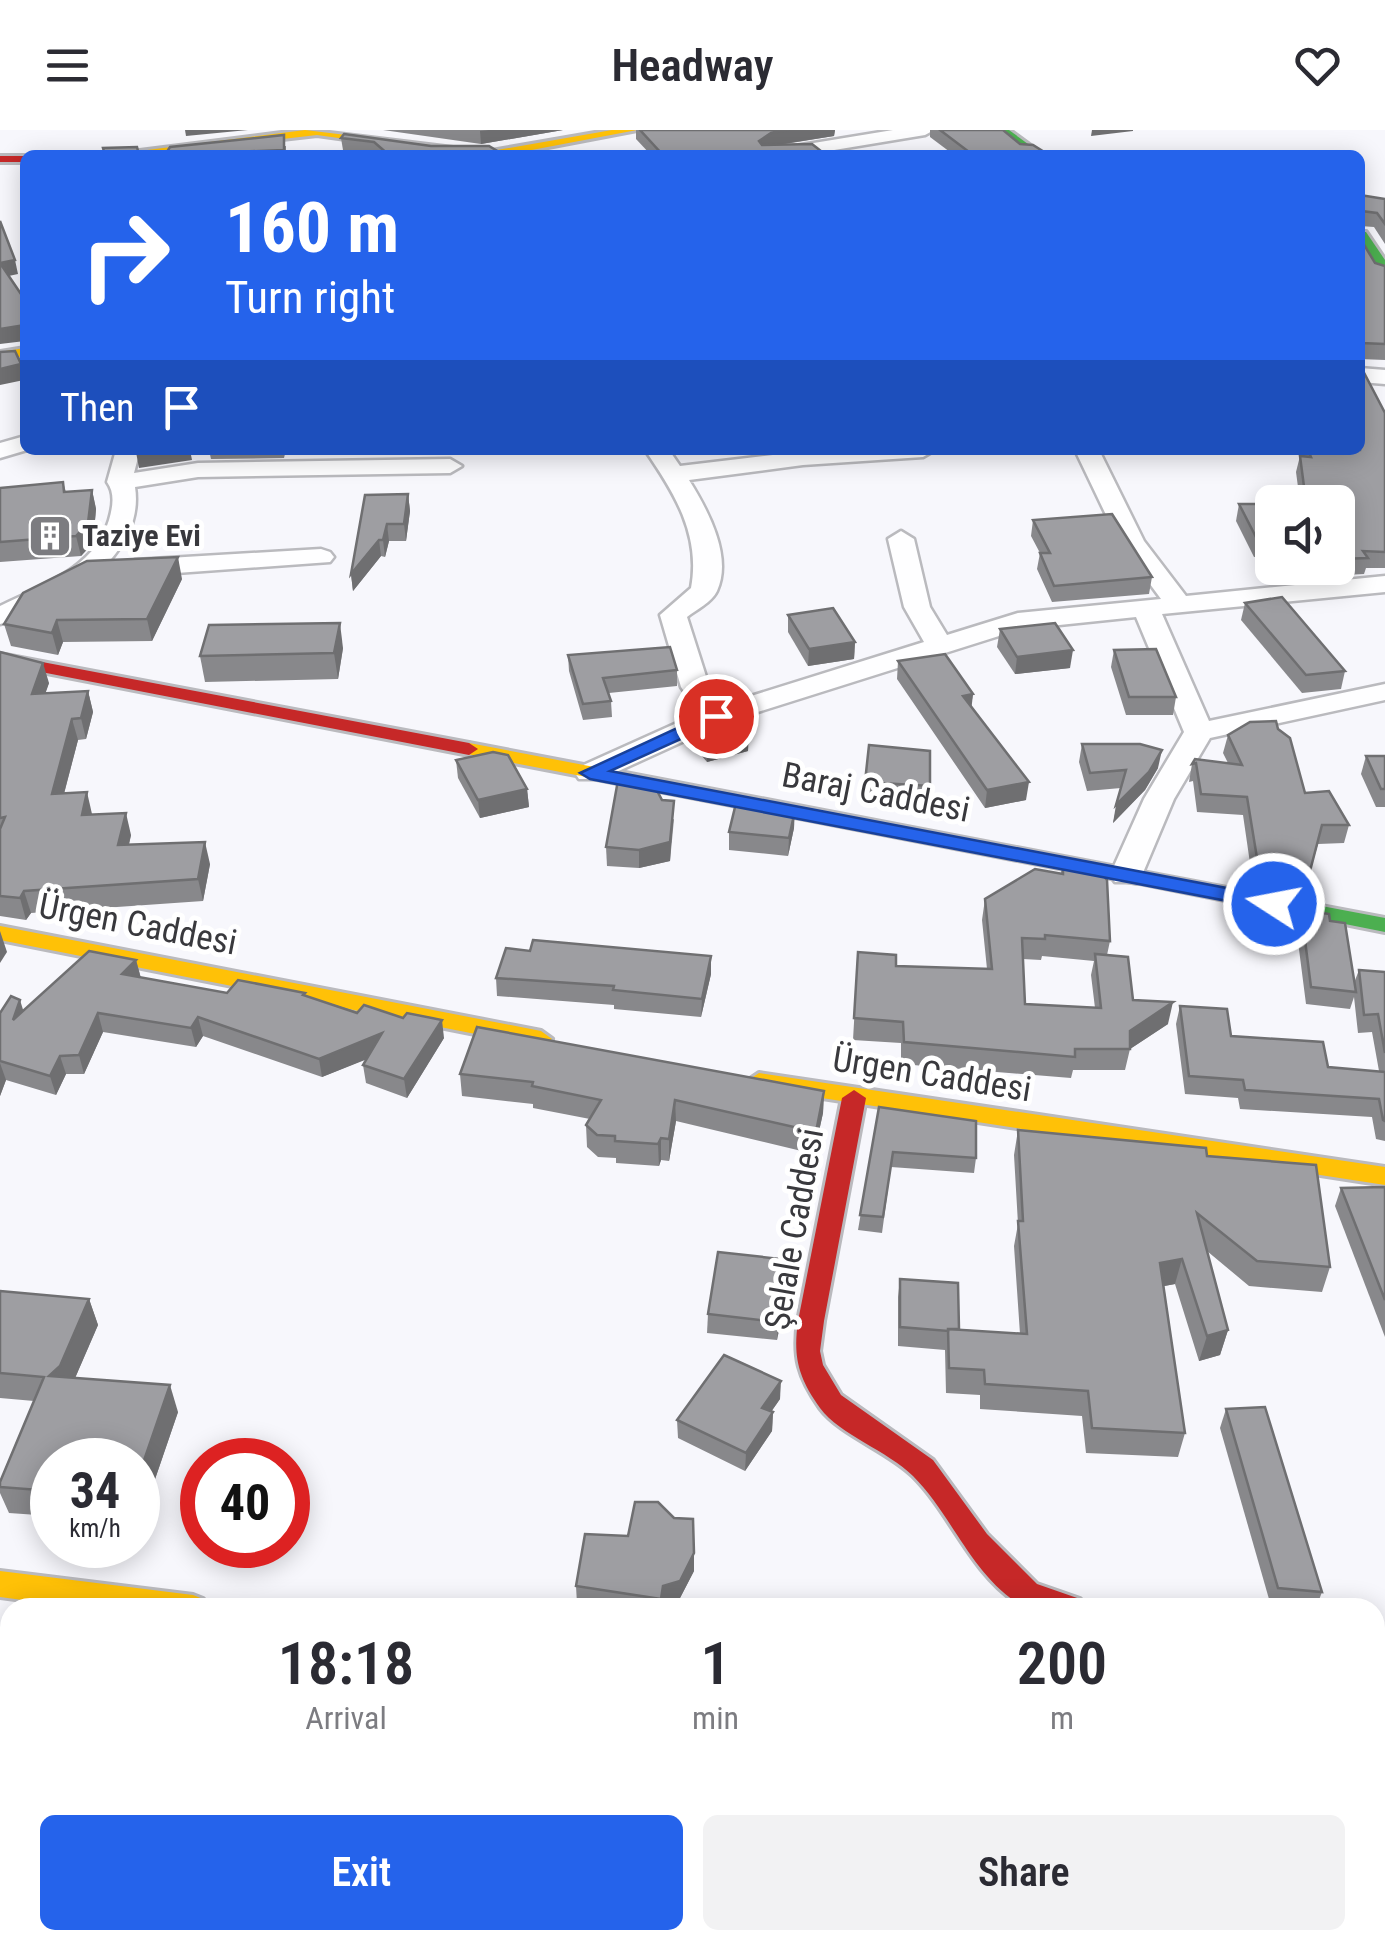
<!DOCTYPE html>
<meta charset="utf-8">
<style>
:root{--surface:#fff;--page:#f2f2f3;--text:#2b2b33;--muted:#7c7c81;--accent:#2563eb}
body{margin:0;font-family:"Roboto Condensed",sans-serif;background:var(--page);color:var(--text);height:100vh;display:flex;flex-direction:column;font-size:38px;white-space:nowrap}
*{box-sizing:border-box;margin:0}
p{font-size:32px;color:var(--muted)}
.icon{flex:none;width:55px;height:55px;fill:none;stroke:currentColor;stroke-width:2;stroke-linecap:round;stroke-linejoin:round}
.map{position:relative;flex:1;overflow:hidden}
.details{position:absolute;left:0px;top:1468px;width:1385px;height:352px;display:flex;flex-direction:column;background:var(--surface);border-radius:30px 30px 0 0;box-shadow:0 5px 25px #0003}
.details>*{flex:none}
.hud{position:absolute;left:20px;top:20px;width:1345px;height:305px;border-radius:15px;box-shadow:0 5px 25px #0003;background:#2563eb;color:#fff;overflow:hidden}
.tools{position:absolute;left:1255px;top:355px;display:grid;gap:20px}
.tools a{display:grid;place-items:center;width:100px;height:100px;border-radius:15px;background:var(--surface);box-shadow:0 5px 25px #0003;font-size:50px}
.speed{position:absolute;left:30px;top:1308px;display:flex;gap:20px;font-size:50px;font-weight:700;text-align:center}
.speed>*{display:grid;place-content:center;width:130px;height:130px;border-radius:50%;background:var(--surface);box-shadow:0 5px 25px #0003;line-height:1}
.speed small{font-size:25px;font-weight:400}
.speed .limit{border:15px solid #d22;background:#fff;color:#111}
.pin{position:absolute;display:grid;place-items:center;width:85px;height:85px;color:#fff;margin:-42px;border:5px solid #fff;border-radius:50%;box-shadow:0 2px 10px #0007}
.me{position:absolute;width:110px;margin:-55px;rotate:281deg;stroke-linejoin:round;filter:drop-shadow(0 0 8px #0008)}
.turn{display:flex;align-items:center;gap:35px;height:210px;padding:0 40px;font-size:45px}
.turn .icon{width:130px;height:130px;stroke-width:2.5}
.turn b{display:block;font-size:70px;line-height:85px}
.then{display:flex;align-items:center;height:95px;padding:0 40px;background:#0003;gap:20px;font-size:38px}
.eta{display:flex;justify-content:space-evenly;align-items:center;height:170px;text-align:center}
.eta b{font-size:60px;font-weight:600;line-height:70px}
.primary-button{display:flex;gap:20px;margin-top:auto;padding:20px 40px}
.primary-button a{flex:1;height:115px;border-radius:15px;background:var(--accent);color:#fff;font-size:40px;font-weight:600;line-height:115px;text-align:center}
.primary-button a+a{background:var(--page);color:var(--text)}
header{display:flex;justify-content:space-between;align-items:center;height:130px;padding:0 40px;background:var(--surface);font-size:45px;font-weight:600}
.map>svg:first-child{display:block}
</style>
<header><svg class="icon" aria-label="menu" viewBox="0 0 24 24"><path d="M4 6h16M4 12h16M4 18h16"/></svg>Headway<svg class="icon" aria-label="heart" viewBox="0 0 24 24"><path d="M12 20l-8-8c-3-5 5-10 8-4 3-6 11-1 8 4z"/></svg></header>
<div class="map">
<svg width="1385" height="1819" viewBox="0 0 1385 1819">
<rect width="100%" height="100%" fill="#f7f7fc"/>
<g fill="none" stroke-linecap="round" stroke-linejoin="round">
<g stroke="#bababe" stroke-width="5">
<g id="street">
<polygon points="893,0 934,0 925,5 804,25 762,25 771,20"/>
<polygon points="1360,238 1385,240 1385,254 1360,252"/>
<polygon points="25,306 27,320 0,328 0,313"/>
<path d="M116,320H140L134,343L198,333L450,329L462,336L450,343L198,347L135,357C146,427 59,479 0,494V476C41,456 95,438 109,390C113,376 115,363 107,352Z"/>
<path d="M645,320H669L680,336L816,320H935L923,327L803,335L689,350C707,379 733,426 717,461C712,472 696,480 687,487L709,556L722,575L924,512L904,477L888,409L901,401L914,409L930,477L947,505L1018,483L1161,469L1119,412L1075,320H1099L1144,411L1186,466L1385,446V462L1162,484L1209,591L1385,554V570L1210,608L1174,669L1142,745L1137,752H1115L1110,745L1144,669L1184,602L1136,487L1021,499L726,592L601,649H579L575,643L579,637L699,583L681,557L660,485L691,458C701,405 674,362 645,320Z"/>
<polygon points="321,419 330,422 334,427 330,432 135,446 122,438 135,430"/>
<polygon points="1001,1810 1053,1810 1056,1819 1004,1819"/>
</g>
</g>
<g stroke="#bababe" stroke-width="6">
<g id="fast">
<polygon points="996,0 1009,0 1043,25 1030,25"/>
<polygon points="1360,102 1366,102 1385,130 1385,144 1380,143 1360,111"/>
<polygon points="1137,741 1385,788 1385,802 1130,751 1127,747"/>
<polygon points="1375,1537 1385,1540 1385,1568 1375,1565"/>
</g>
</g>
<g stroke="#bababe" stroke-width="6">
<g id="slow">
<polygon points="305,0 486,22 612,0 637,0 506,25 461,25 317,5 144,25 108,25"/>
<polygon points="25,218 25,226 0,230 0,222"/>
<polygon points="469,613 1137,741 1147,747 1137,753 462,623 460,619"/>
<polygon points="0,796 541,901 552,909 541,917 0,810"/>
<polygon points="759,943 1385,1037 1385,1055 751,957 747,951"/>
<polygon points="0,1441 193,1465 203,1469 208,1478 83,1478 0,1467"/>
<polygon points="766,1810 802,1810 806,1819 770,1819"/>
</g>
</g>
<g stroke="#bababe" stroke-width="6">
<g id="jam">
<rect x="0" y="26" width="25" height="6"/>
<polygon points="0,524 469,613 478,619 469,625 0,534"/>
<path d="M854,960L866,968L824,1191L820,1221L823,1235L841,1265L933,1330L987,1404L1037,1454L1080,1469L1085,1478C1065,1478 1032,1484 1016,1472C970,1441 951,1384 913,1346C888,1321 840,1305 820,1278C798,1247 793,1227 798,1191L842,968Z"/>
</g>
</g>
<use href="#street" fill="#fefeff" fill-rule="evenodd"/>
<use href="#fast" fill="#4caf50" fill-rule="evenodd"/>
<use href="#slow" fill="#ffc107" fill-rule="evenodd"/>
<use href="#jam" fill="#c62828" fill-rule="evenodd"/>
</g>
<g fill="#88888b" fill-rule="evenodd">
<polygon points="383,0 563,0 481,14"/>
<polygon points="636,0 835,0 834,6 779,15 826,25 651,25 636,9"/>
<polygon points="930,0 1003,0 1020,14 1049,25 954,25 930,7"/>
<polygon points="341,8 504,25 376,25 343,20"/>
<polygon points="286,16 286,25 165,25"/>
<polygon points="1360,65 1385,69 1385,114 1374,97 1360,96"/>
<polygon points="1360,108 1375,133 1385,136 1385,230 1360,229"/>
<polygon points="1385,283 1385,438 1366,438 1364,444 1287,448 1280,438 1338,438 1338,372 1300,372 1296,342 1300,326 1297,320 1360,320"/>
<polygon points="209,320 286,320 284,328 211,329"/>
<polygon points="63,352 66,362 92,360 96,379 93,413 81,426 0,432 0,358"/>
<polygon points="408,364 410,381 406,411 389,411 385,427 381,426 353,461 351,444"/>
<polygon points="1239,374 1272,374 1272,426 1254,427 1236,391"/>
<polygon points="1033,390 1152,447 1149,464 1052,472 1037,439 1040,423 1031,406"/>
<polygon points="182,449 152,511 63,512 58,525 11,516 4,494"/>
<polygon points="1245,473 1345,541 1341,559 1302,563 1241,490"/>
<polygon points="788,485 855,512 854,529 808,536 788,502"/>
<polygon points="1000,499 1070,538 1015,544 997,517"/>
<polygon points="343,518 338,549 205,552 200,526"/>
<polygon points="1114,520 1176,567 1173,585 1126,585 1111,537"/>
<polygon points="0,522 49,553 45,563 88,561 93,582 86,609 78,610 64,664 92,684 92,685 131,705 129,715 210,734 203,771 31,783 26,790 0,786"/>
<polygon points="568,525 677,540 677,556 609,563 611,571 612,587 583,590 569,541"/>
<polygon points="898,531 973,564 971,576 1026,670 985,678 897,549"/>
<polygon points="690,595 748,621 707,632 690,612"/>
<polygon points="1278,599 1305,663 1349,695 1344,713 1318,714 1305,760 1252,747 1243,685 1197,682 1193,651 1189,652 1192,634 1228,633 1223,623 1228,605"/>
<polygon points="1082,614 1158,638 1145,660 1113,693 1121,658 1087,661 1079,632"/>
<polygon points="869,615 930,656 928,674 864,670"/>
<polygon points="1366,626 1385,626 1385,677 1376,677 1361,644"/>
<polygon points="456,630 527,659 529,677 480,688 458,648"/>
<polygon points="674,689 670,731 639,738 607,736 606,717"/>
<polygon points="794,698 788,726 729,720 729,702"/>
<path d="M1063,729L1110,811L1107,825L1133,870L1168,894L1130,919L1125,940H1073L1071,948L901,934V913L853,910L858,822L896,836L987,839L982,790L985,769L1061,743ZM1042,826L1094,831L1091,845L1095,878L1025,874L1023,829L1041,830Z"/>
<polygon points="1301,779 1330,791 1354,853 1359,840 1385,842 1385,1011 1376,1009 1372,987 1240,979 1238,968 1185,964 1176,894 1180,876 1231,906 1328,937 1379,941 1372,902 1358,903 1354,867 1350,879 1306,874 1296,796"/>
<polygon points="530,821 711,826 711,844 701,887 614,879 614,875 497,866 496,848"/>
<polygon points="136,830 141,848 227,863 306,866 444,908 407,968 366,953 363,935 366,929 322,947 203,906 196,917 103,902 84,944 66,944 56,965 6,950 0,966 0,883 24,881"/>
<polygon points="460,944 824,961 823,983 814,1024 676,991 669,1031 661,1030 659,1036 616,1033 616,1028 598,1027 587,1017 586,995 590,989 533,978 533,974 462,966"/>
<polygon points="879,977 976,1028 974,1043 891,1037 882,1103 858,1100"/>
<polygon points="1018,1000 1207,1026 1330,1137 1322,1162 1249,1156 1207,1121 1228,1200 1220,1225 1199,1231 1175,1154 1164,1156 1185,1303 1178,1327 1086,1323 1082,1286 980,1279 980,1265 946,1263 945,1220 898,1216 898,1167 900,1149 959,1199 1020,1204 1014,1116 1018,1094 1014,1025"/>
<polygon points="1385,1057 1385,1207 1335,1076 1341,1058"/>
<polygon points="789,1149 777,1210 707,1203 708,1184"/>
<polygon points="0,1161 89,1169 98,1195 75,1248 178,1282 140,1393 138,1393 138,1330 52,1330 52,1386 9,1383 0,1363 0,1357 34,1271 0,1268"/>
<polygon points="780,1269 771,1282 773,1282 772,1301 745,1341 678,1308 677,1290"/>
<polygon points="1226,1279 1322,1462 1316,1478 1271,1476 1220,1298"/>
<polygon points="694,1441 680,1468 663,1474 663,1478 599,1478 577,1474 576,1456"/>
<polygon points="868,1810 909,1810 888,1819 872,1819"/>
</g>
<g fill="#6f6f71">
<polygon points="185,0 248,0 186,6"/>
<polygon points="489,0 563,0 481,14 480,1"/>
<polygon points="789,0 835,0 834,6 770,16 758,24 759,11 771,3"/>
<polygon points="1092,0 1133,0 1133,1 1091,6"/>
<polygon points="15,130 18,144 4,147 0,133"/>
<polygon points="25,195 25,211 0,214 0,199"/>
<polygon points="21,234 24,250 0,255 0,239"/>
<polygon points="150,320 190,320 192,330 139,338 136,322"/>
<polygon points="92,360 96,379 93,413 81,426 76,406"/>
<polygon points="408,364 410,381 406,411 404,394"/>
<polygon points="387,394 389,411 385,427 383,410"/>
<polygon points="379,410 381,426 353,461 351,444"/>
<polygon points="178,427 182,449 152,511 147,489"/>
<polygon points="57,490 63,512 58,525 52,503"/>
<polygon points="340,493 343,518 338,549 334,523"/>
<polygon points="855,512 854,529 808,536 809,519"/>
<polygon points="1073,520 1070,538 1015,544 1017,527"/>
<polygon points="43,533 49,553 38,585 32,564"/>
<polygon points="88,561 93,582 86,609 81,588"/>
<polygon points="973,564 971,582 963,566"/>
<polygon points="72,589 78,610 58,686 52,664"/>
<polygon points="749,603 748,621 707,632 708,614"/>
<polygon points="1162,620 1158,638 1145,660 1113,693 1116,675"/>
<polygon points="1029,652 1026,670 985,678 987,660"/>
<polygon points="527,659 529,677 480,688 478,670"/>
<polygon points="87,662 92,684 87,707 82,685"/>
<polygon points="674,671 670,731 639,738 639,720"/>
<polygon points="795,680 794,698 788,726 789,708"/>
<polygon points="126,683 131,705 123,737 118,715"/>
<polygon points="205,712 210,734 203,771 198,749"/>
<polygon points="24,761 31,783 26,790 20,768"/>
<polygon points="0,801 7,822 0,833"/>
<polygon points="711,826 711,844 701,887 702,869"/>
<polygon points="136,830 141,849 122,844"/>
<polygon points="20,870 26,889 13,890"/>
<polygon points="1173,872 1168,894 1130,919 1130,901"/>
<polygon points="98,883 103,902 84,944 79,925"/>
<polygon points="198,887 203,906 196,917 191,898"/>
<polygon points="442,890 444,908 407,968 404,949"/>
<polygon points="382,903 385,922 322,947 319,929"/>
<polygon points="60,926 66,944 56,965 50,946"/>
<polygon points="0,933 6,950 0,966"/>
<polygon points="824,961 823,983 814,1024 816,1002"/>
<polygon points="675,970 676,991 669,1031 669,1009"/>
<polygon points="661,1008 661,1030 659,1036 658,1014"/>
<polygon points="1182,1129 1175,1154 1154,1158 1160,1133"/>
<polygon points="790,1130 789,1149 777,1210 778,1192"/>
<polygon points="89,1169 98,1195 69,1262 49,1246"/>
<polygon points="1228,1200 1220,1225 1199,1231 1207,1206"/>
<polygon points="781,1251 780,1269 761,1296 762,1278"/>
<polygon points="170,1255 178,1282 140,1393 138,1388 138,1348"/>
<polygon points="773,1282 772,1301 745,1341 746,1323"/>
<polygon points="694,1423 694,1441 680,1468 663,1474 663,1478 661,1478 663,1456"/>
<polygon points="877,1810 909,1810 888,1819 876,1819"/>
</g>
<g fill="#9e9ea2" stroke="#6f6f71" stroke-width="2.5">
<polygon points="640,0 789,0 771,3 759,11 762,15 812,14 826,25 663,25"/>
<polygon points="940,0 1003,0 1020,14 1033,15 1049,25 973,25"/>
<polygon points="344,4 431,16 489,16 504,25 389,25 374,12 341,8"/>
<polygon points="284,5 284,20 233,22 235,25 165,25 170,17"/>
<polygon points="137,17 139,25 105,25 103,18"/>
<polygon points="1360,65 1385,69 1385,94 1377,83 1361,81 1360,98"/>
<polygon points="0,91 15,130 0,133 25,170 25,195 0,199"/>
<polygon points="1360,108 1375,133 1385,136 1385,214 1361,213 1360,210"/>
<polygon points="15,221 21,234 0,239 0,222"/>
<polygon points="1360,235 1385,283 1385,422 1363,421 1368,428 1338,429 1338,372 1306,372 1300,326 1311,327 1308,320 1360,320"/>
<polygon points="63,352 64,362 92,360 88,393 76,406 0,412 0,358"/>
<polygon points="408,364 404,394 387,394 383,410 379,410 351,444 365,365"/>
<polygon points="1239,374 1272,374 1272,410 1258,411"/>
<polygon points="1112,384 1152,447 1054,456 1040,423 1050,423 1033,390"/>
<polygon points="178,427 147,489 57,490 52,503 4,494 23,463 87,431"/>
<polygon points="1282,467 1345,541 1306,545 1245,473"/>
<polygon points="833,478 855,512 809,519 788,485"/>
<polygon points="340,493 334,523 200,526 209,495"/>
<polygon points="1055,493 1073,520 1017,527 1000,499"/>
<polygon points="670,517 677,540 603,548 611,571 583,574 568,525"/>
<polygon points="1156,519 1176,567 1129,567 1114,520"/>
<polygon points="0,522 43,533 32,564 88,561 81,588 72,589 52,664 87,662 82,685 126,683 118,715 205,712 198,749 24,761 20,768 0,766 0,699 5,687 0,688"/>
<polygon points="945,524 973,564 963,566 1029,652 987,660 898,531"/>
<polygon points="725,579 749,603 708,614 690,595"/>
<polygon points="1276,591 1278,599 1290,608 1305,663 1329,661 1349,695 1322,695 1310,741 1257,728 1247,667 1201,664 1196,633 1192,634 1195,629 1242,635 1228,605 1250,592"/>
<polygon points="1082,614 1140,614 1162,620 1149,642 1116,675 1126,640 1090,643"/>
<polygon points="869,615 930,621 930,656 865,652"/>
<polygon points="493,622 508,625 527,659 478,670 456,630"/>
<polygon points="1366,626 1385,626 1385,659 1381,659"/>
<polygon points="618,650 653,653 662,670 674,671 670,712 639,720 606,717"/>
<polygon points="737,669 795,680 789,708 729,702"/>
<polygon points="1063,729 1095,735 1107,750 1110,811 1045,805 1045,809 1022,808 1025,874 1101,878 1095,824 1128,827 1133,870 1173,872 1130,901 1130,919 1075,919 1075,927 904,912 903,892 854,888 858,822 896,825 896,836 992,839 985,769 1035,739 1063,744"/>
<polygon points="1301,779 1329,784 1330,791 1345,793 1356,862 1311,857"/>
<polygon points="533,810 711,826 702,869 613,860 614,856 496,848 506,818 530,821"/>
<polygon points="89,821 136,830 122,844 227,863 238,850 305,863 303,865 357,883 364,875 403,888 407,883 442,890 404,949 363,935 382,903 319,929 198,887 191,898 98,883 79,925 60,926 50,946 0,931 0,883 11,866 20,870 13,890"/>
<polygon points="1359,840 1385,842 1385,923 1378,884 1364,885"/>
<polygon points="1180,876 1227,879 1231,906 1323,912 1328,937 1385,942 1385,991 1383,990 1379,969 1245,960 1243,950 1189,946"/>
<polygon points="477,897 824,961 816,1002 675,970 669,1009 661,1008 658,1014 615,1011 615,1006 597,1005 586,995 601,970 532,956 533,952 460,944"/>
<polygon points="879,977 976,991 976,1028 893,1022 883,1087 860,1085"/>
<polygon points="1018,1000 1206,1018 1207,1026 1316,1035 1330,1137 1257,1131 1197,1083 1228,1200 1207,1206 1182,1129 1160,1133 1185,1303 1092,1298 1088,1261 985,1254 984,1240 949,1238 948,1199 1027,1204 1018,1091 1023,1091"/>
<polygon points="1385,1057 1385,1170 1341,1058"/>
<polygon points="718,1122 790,1130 778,1192 708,1184"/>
<polygon points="900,1149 958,1153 959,1199 948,1199 948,1201 900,1197"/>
<polygon points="0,1161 89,1169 60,1236 49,1246 170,1255 138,1348 138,1330 52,1330 52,1361 0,1357 0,1352 44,1247 0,1243"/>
<polygon points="724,1225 781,1251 762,1278 773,1282 746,1323 677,1290"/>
<polygon points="1265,1277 1322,1462 1278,1458 1226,1279"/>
<polygon points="635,1372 658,1372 674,1388 693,1389 694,1423 680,1451 663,1456 661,1469 576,1456 585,1404 628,1406"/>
</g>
<polygon fill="#2563eb" stroke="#184099" stroke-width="2.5" points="716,580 723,582 723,590 610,641 1274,767 1285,774 1274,780 590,649 580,643"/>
<defs>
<g id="building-square" transform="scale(2.25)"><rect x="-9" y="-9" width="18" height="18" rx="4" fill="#7c7c80" stroke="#fff"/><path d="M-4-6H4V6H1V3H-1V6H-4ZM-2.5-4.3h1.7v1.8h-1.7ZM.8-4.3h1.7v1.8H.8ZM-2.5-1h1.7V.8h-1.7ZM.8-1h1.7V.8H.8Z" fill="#fff"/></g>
</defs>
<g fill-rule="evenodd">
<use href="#building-square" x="50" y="406"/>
</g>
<g text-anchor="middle" stroke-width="10" stroke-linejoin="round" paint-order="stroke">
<g font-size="30" font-weight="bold" fill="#39393d" stroke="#fff" text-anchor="start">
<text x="82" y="416">Taziye Evi</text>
</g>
<g font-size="35" fill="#39393d" stroke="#fff">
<text transform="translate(876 662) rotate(11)" y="12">Baraj Caddesi</text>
<text transform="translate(138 794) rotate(11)" y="12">Ürgen Caddesi</text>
<text transform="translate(932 944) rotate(9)" y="12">Ürgen Caddesi</text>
<text transform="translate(794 1099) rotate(-80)" y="12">Şelale Caddesi</text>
</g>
</g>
</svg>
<div class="tools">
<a><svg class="icon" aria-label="sound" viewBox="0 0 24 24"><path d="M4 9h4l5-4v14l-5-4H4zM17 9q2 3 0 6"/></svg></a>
</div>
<div class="speed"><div>34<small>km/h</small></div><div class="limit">40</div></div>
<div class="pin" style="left:716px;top:586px;background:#d93025"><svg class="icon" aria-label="arrive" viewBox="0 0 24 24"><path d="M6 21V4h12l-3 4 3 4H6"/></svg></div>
<svg class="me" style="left:1274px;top:774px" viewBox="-20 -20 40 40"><circle r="17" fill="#2563eb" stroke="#fff" stroke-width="3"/><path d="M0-11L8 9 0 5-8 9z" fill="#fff"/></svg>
<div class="hud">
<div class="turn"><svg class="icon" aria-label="right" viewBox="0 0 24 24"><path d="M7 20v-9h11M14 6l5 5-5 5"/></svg><div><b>160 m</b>Turn right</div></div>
<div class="then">Then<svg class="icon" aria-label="arrive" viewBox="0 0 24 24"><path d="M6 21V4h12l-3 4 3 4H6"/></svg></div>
</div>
<section class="details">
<div class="eta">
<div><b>18:18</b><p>Arrival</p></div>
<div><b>1</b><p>min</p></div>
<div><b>200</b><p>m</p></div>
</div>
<div class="primary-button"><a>Exit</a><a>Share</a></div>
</section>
</div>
